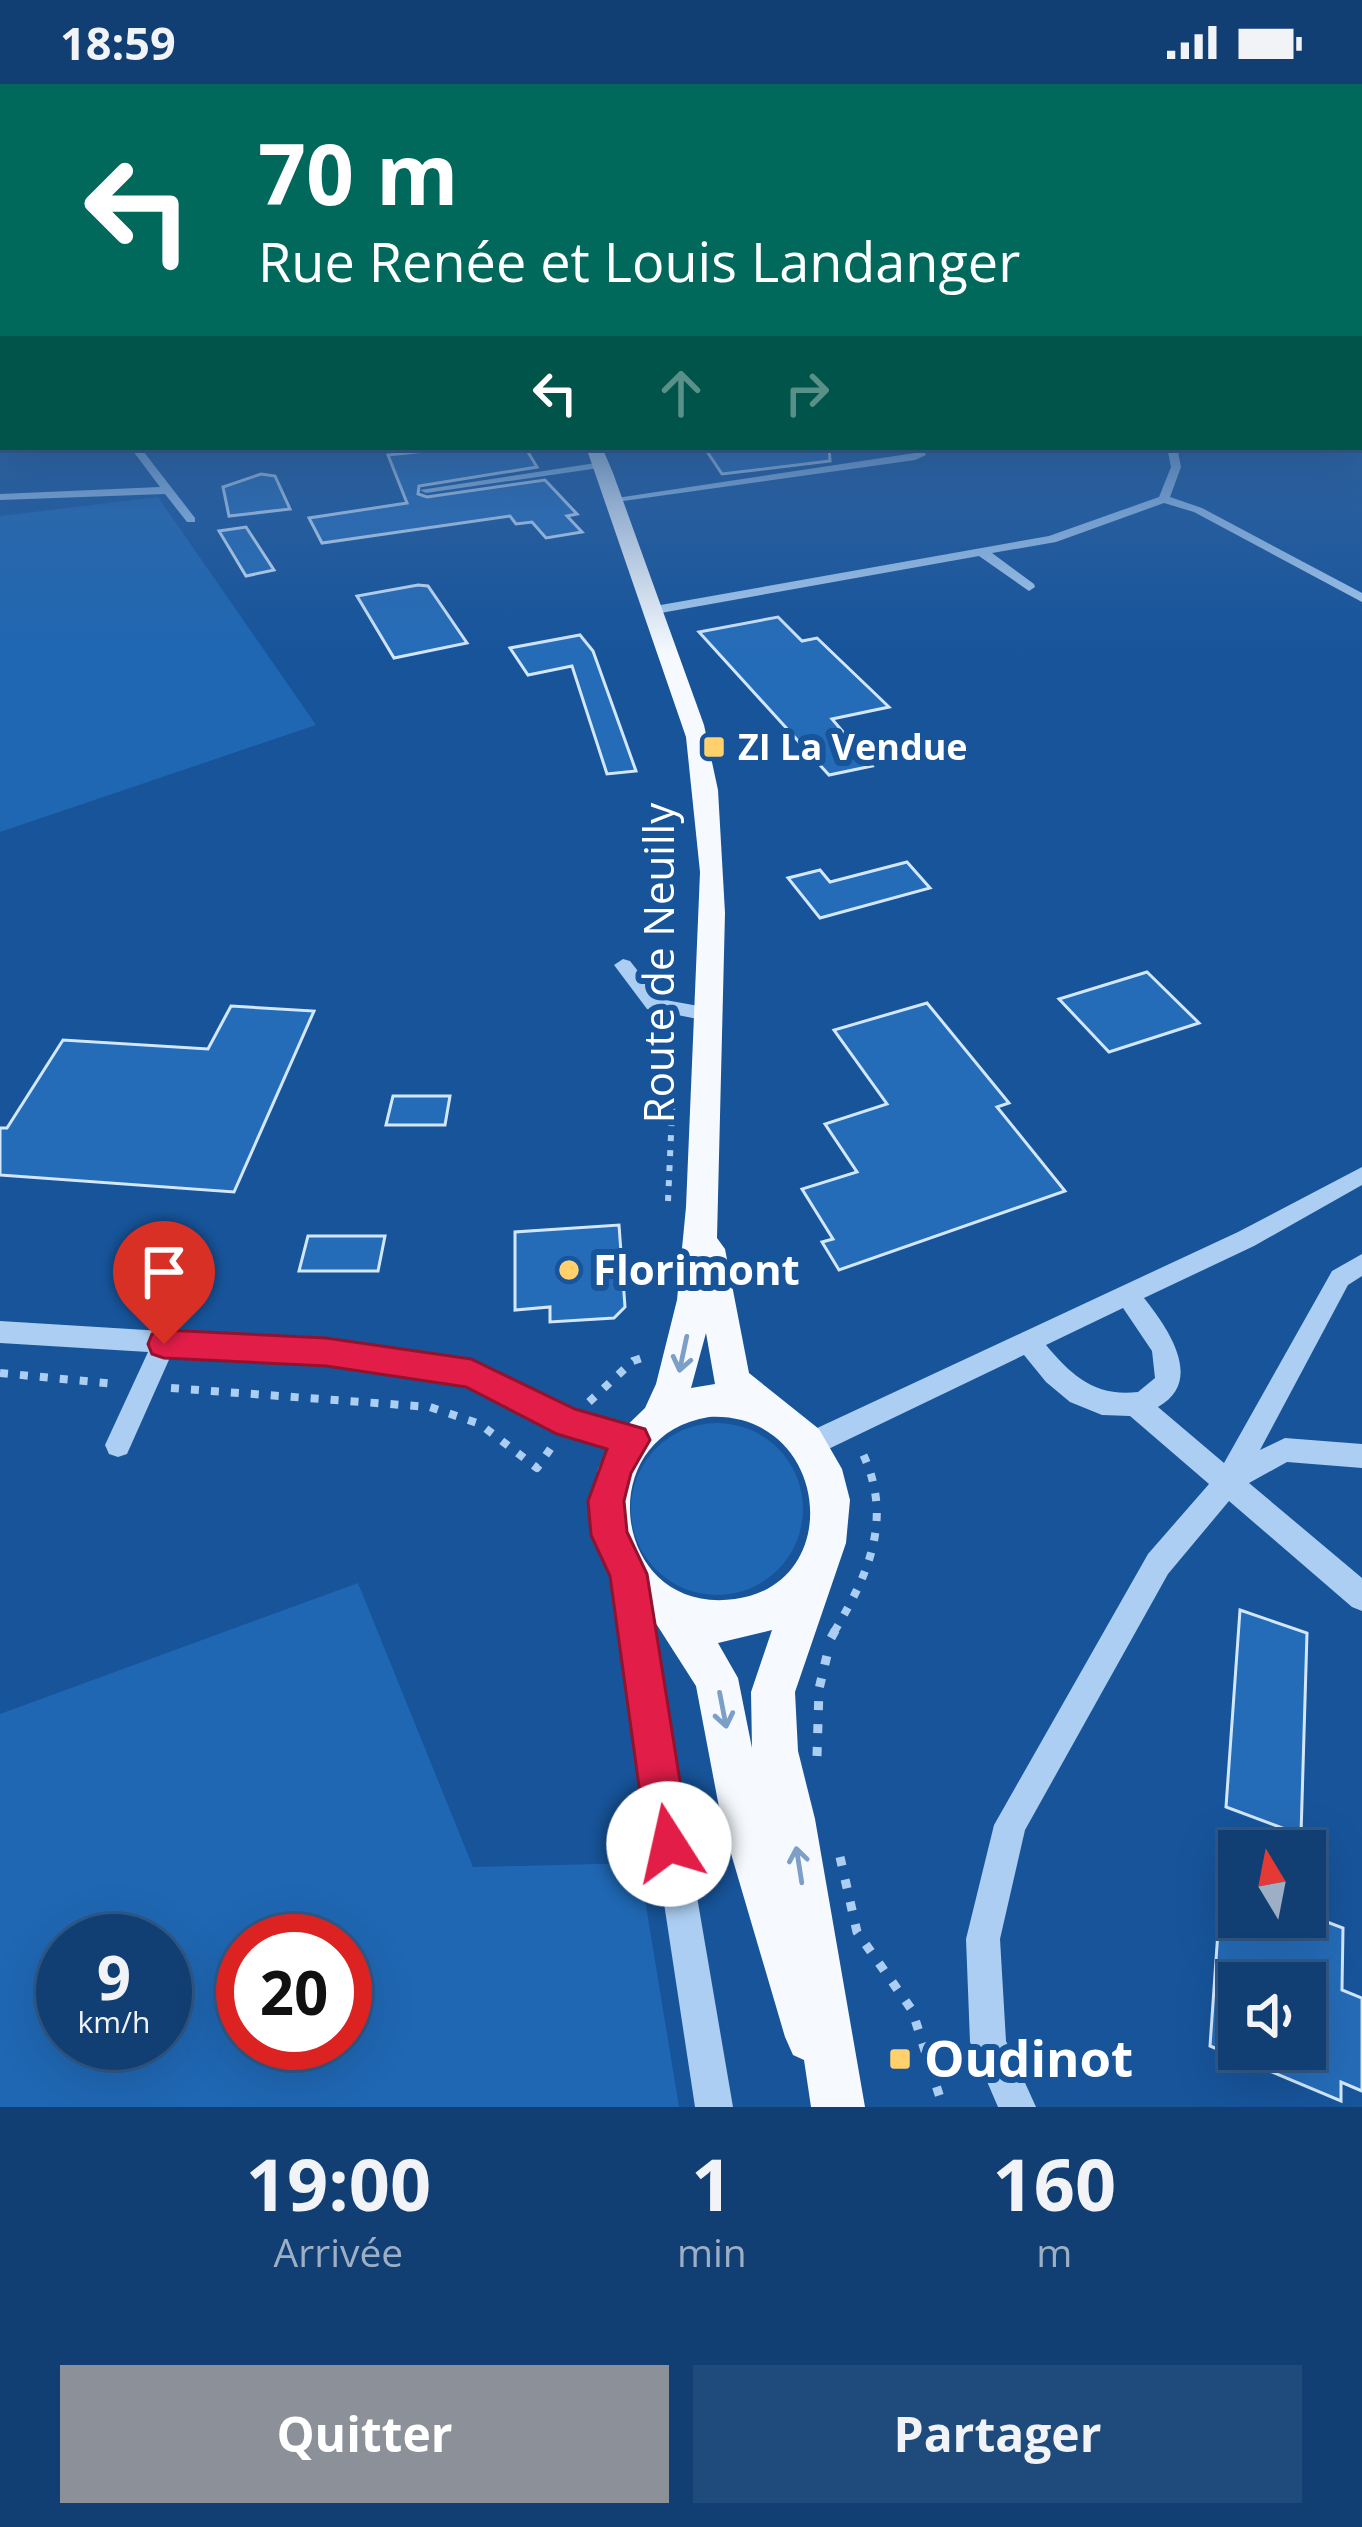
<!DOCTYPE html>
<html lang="fr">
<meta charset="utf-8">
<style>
:root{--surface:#113f74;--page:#1e4a7c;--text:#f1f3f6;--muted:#9cafc5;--line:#305886;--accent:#8c9099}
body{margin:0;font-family:"Open Sans",sans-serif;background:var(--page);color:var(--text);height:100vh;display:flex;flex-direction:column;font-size:45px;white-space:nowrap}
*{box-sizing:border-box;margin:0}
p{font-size:39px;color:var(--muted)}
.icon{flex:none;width:66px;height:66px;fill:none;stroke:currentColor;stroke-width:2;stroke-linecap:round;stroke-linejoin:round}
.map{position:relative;height:2023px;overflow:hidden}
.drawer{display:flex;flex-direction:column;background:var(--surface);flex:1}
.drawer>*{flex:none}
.hud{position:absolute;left:0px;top:0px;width:1362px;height:366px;box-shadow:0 12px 48px #0002,0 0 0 3px var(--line);background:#00695c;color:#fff;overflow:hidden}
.needle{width:78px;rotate:350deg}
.tools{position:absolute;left:1218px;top:1746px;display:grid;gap:24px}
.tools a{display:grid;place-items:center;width:108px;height:108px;border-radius:0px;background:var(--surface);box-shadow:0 12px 48px #0002,0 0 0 3px var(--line);font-size:60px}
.speed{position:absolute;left:36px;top:1830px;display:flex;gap:24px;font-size:60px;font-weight:700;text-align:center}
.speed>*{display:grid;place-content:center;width:156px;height:156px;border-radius:50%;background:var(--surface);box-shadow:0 12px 48px #0002,0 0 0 3px var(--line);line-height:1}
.speed small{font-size:30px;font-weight:400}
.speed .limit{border:18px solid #d22;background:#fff;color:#111}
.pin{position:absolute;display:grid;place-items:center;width:102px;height:102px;color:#fff;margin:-123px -51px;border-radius:50% 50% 50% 0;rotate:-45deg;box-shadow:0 0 12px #0007}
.pin .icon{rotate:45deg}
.me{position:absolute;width:132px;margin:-66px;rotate:350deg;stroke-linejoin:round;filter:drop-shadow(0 0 9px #0008)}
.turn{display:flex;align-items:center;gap:42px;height:252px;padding:0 60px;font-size:54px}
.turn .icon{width:156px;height:156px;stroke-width:2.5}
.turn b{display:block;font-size:84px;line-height:102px}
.lanes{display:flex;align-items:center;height:114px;padding:0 60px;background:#0003;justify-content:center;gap:60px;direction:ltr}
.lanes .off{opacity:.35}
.eta{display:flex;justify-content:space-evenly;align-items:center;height:204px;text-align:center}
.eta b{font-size:72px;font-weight:700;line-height:84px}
.button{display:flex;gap:24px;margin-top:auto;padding:24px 60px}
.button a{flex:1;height:138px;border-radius:0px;background:var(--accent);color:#fff;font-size:48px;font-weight:700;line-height:138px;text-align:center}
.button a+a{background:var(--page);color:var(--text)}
.status{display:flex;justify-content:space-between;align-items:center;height:84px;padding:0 60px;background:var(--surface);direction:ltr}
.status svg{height:33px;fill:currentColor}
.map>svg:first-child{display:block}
</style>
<div class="status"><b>18:59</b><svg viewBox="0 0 49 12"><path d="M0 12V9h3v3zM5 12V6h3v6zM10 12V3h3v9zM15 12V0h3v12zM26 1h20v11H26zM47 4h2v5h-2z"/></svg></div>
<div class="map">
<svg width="1362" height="2023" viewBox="0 0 1362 2023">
<rect width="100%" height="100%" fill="#17549a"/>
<g fill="#1f67b3" fill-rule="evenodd">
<polygon points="158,413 316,641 0,748 0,432"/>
<circle cx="717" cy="1425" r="86"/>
<path d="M358,1499L473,1783L639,1779L679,2023H0V1630ZM63,1857H165V1959H63ZM345,1857V1959H243V1857Z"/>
</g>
<g fill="#256cb8" stroke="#d3e7fc" stroke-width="3" fill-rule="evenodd">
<polygon points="464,363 525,363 537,383 419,402 418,410 427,413 545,396 577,430 567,432 582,448 546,454 532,438 516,440 510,432 322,459 309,434 407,419 388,371"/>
<polygon points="704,363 829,363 830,377 722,390"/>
<polygon points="261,390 275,392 290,425 229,432 223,403"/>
<polygon points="246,443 274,486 246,492 219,447"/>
<polygon points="418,501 428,502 467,559 394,574 357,512"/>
<polygon points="778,533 802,557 817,554 889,623 832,635 872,682 829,691 699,548"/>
<polygon points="580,551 593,567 636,687 607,690 572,582 528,591 510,564"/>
<polygon points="907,778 930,804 820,834 788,794 820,786 830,798"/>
<polygon points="1147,888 1199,939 1109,968 1059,915"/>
<polygon points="927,919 1009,1019 997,1023 1065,1107 839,1186 822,1158 833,1155 802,1105 857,1088 825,1040 887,1020 834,946"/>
<polygon points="231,922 314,927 234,1108 0,1091 0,1044 7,1044 63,956 208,965"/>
<polygon points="393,1012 450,1012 445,1041 386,1041"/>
<polygon points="619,1141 625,1223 614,1234 550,1238 550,1223 515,1226 515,1148"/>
<polygon points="308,1152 385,1152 378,1187 299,1187"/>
<polygon points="1240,1526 1307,1549 1301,1751 1226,1723"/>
<path d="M1219,1833H1314L1343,1844L1342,1906L1362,1914V2007L1341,1998V2017L1210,1962ZM1239,1899H1305V1965H1239Z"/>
</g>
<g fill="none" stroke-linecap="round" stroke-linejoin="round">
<polyline stroke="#abcef2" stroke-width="6" stroke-dasharray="6 9" stroke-linecap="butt" points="668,1117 675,962"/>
<g stroke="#abcef2" stroke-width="8" stroke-dasharray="8 12" stroke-linecap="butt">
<polyline points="0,1289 116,1300"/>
<polyline points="171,1304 430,1323 480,1340 537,1384 553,1361"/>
<polyline points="589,1318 633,1277 648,1272"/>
<path d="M834,1548C871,1486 895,1430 859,1362"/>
</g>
<g stroke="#abcef2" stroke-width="9" stroke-dasharray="9 14" stroke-linecap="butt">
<polyline points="831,1554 836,1545"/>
<polyline points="817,1672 819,1605 828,1567"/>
<polyline points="840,1773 857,1848 912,1926 943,2023"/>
</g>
<g fill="#abcef2" fill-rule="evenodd">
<polygon points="130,363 140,363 195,434 195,438 187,438 165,410 0,416 0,410 160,403"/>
<polygon points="912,363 922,363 926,371 915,376 616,418 610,415 915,369"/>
<polygon points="1167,363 1177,363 1181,383 1170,413 1202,424 1362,509 1362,518 1194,428 1164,419 1056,458 992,469 1034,500 1035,503 1029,507 979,472 655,530 648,526 655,522 1049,452 1159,413 1171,383"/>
<polygon points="602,378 606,383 426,409 420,406"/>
<polygon points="623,875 630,877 660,915 715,925 718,930 715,935 708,937 647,925 614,881"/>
<path d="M1362,1083V1101L1254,1162L1144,1214C1168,1244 1205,1297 1158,1323L1224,1379L1332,1187L1362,1170V1192L1348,1201L1260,1366L1285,1354L1362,1360V1384L1287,1378L1249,1399L1362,1494V1527L1352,1523L1229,1417L1168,1490L1025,1746L1000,1855L1006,1957L1036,2023H998L970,1958L966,1855L994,1741L1148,1470L1209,1400L1130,1332L1102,1331L1070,1318L1046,1298L1024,1271L818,1370L809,1373L800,1370L796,1361L800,1352L1238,1148ZM1123,1224L1152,1267L1155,1294L1138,1308C1095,1313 1072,1292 1046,1261Z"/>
<polygon points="0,1237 326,1257 471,1279 574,1329 641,1347 645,1356 641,1365 632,1368 560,1347 467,1301 326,1279 172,1269 127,1370 118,1373 109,1370 105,1361 148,1268 0,1259"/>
<polygon points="629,1483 639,1487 643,1497 733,2023 695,2023 615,1497 619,1487"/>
</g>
<g fill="#f6faff" fill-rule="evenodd">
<rect x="1359" y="331" width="3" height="9"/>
<path d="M586,363H602L613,389L704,641L718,706L725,829L717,1154L725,1165L749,1289L819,1345L842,1385L850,1416L846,1459L795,1608L798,1667L815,1735L865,2023H811L804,1976L793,1971L785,1953L722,1739L696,1602L657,1541L635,1527L614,1503L590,1438L598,1385L615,1353L645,1324L656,1300L677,1216L686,1123L700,788L686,653ZM706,1249L715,1300L691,1304ZM709,1333C829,1327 848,1500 735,1515C612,1532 589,1352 709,1333ZM772,1546L751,1608L752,1664L738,1594L718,1559Z"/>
</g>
</g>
<defs><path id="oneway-shaft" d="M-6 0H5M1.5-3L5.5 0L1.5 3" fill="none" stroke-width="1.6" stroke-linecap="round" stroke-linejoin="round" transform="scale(3)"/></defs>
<g stroke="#7b9fc7">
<use href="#oneway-shaft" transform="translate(683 1270) rotate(102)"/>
<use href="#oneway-shaft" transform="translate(723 1626) rotate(79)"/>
<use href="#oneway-shaft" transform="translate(799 1781) rotate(-99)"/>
</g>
<linearGradient id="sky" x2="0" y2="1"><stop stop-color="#0d2e55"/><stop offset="0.5" stop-color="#3667a3"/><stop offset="1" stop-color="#3667a3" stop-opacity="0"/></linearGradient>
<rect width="1362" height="570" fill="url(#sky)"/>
<polygon fill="#e11d48" stroke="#92132f" stroke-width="3" points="164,1246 326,1254 471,1275 575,1325 645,1345 650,1356 631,1389 624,1417 627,1448 647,1490 690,1760 684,1775 669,1782 654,1775 647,1760 610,1492 591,1451 588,1417 607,1365 557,1350 466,1303 326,1282 164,1274 152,1270 148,1260 152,1250"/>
<g fill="#ffd06c" stroke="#17549a" stroke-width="4.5">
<rect x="702" y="651" width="24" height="24" rx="6"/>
<circle cx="569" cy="1186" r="12"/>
<rect x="888" y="1963" width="24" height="24" rx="6"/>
</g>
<g text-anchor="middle" stroke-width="12" stroke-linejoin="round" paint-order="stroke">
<g font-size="36" font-weight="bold" fill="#fff" stroke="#17549a" text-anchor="start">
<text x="738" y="676">ZI La Vendue</text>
</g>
<g font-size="42" fill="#fff" stroke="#17549a">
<text transform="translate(659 879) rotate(-90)" y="15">Route de Neuilly</text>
</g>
<g font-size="42" font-weight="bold" fill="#fff" stroke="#17549a" text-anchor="start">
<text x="593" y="1201">Florimont</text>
</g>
<g font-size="51" font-weight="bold" fill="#fff" stroke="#17549a" text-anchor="start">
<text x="924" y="1993">Oudinot</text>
</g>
</g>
</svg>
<div class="tools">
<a><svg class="needle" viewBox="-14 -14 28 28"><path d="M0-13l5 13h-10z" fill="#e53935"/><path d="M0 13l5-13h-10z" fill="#9cafc5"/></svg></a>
<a><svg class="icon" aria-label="sound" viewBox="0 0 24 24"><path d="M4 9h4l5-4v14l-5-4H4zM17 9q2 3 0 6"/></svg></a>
</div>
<div class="speed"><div>9<small>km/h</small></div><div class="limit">20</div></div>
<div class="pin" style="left:164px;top:1260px;background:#d93025"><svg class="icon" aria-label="arrive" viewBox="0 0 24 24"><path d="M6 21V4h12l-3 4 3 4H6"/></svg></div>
<svg class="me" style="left:669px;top:1760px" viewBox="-20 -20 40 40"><circle r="19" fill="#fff"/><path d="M0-13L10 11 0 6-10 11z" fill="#e11d48"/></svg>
<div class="hud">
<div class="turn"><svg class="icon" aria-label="left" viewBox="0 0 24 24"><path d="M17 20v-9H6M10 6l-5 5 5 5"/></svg><div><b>70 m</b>Rue Renée et Louis Landanger</div></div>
<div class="lanes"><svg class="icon" aria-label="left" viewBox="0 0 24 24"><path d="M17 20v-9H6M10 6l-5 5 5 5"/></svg><svg class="icon off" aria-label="ahead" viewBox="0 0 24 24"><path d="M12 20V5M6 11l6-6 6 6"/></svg><svg class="icon off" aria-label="right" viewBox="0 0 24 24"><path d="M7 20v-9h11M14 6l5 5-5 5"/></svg></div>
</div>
</div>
<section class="drawer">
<div class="eta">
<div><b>19:00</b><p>Arrivée</p></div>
<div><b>1</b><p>min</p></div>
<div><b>160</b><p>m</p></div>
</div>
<div class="button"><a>Quitter</a><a>Partager</a></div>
</section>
